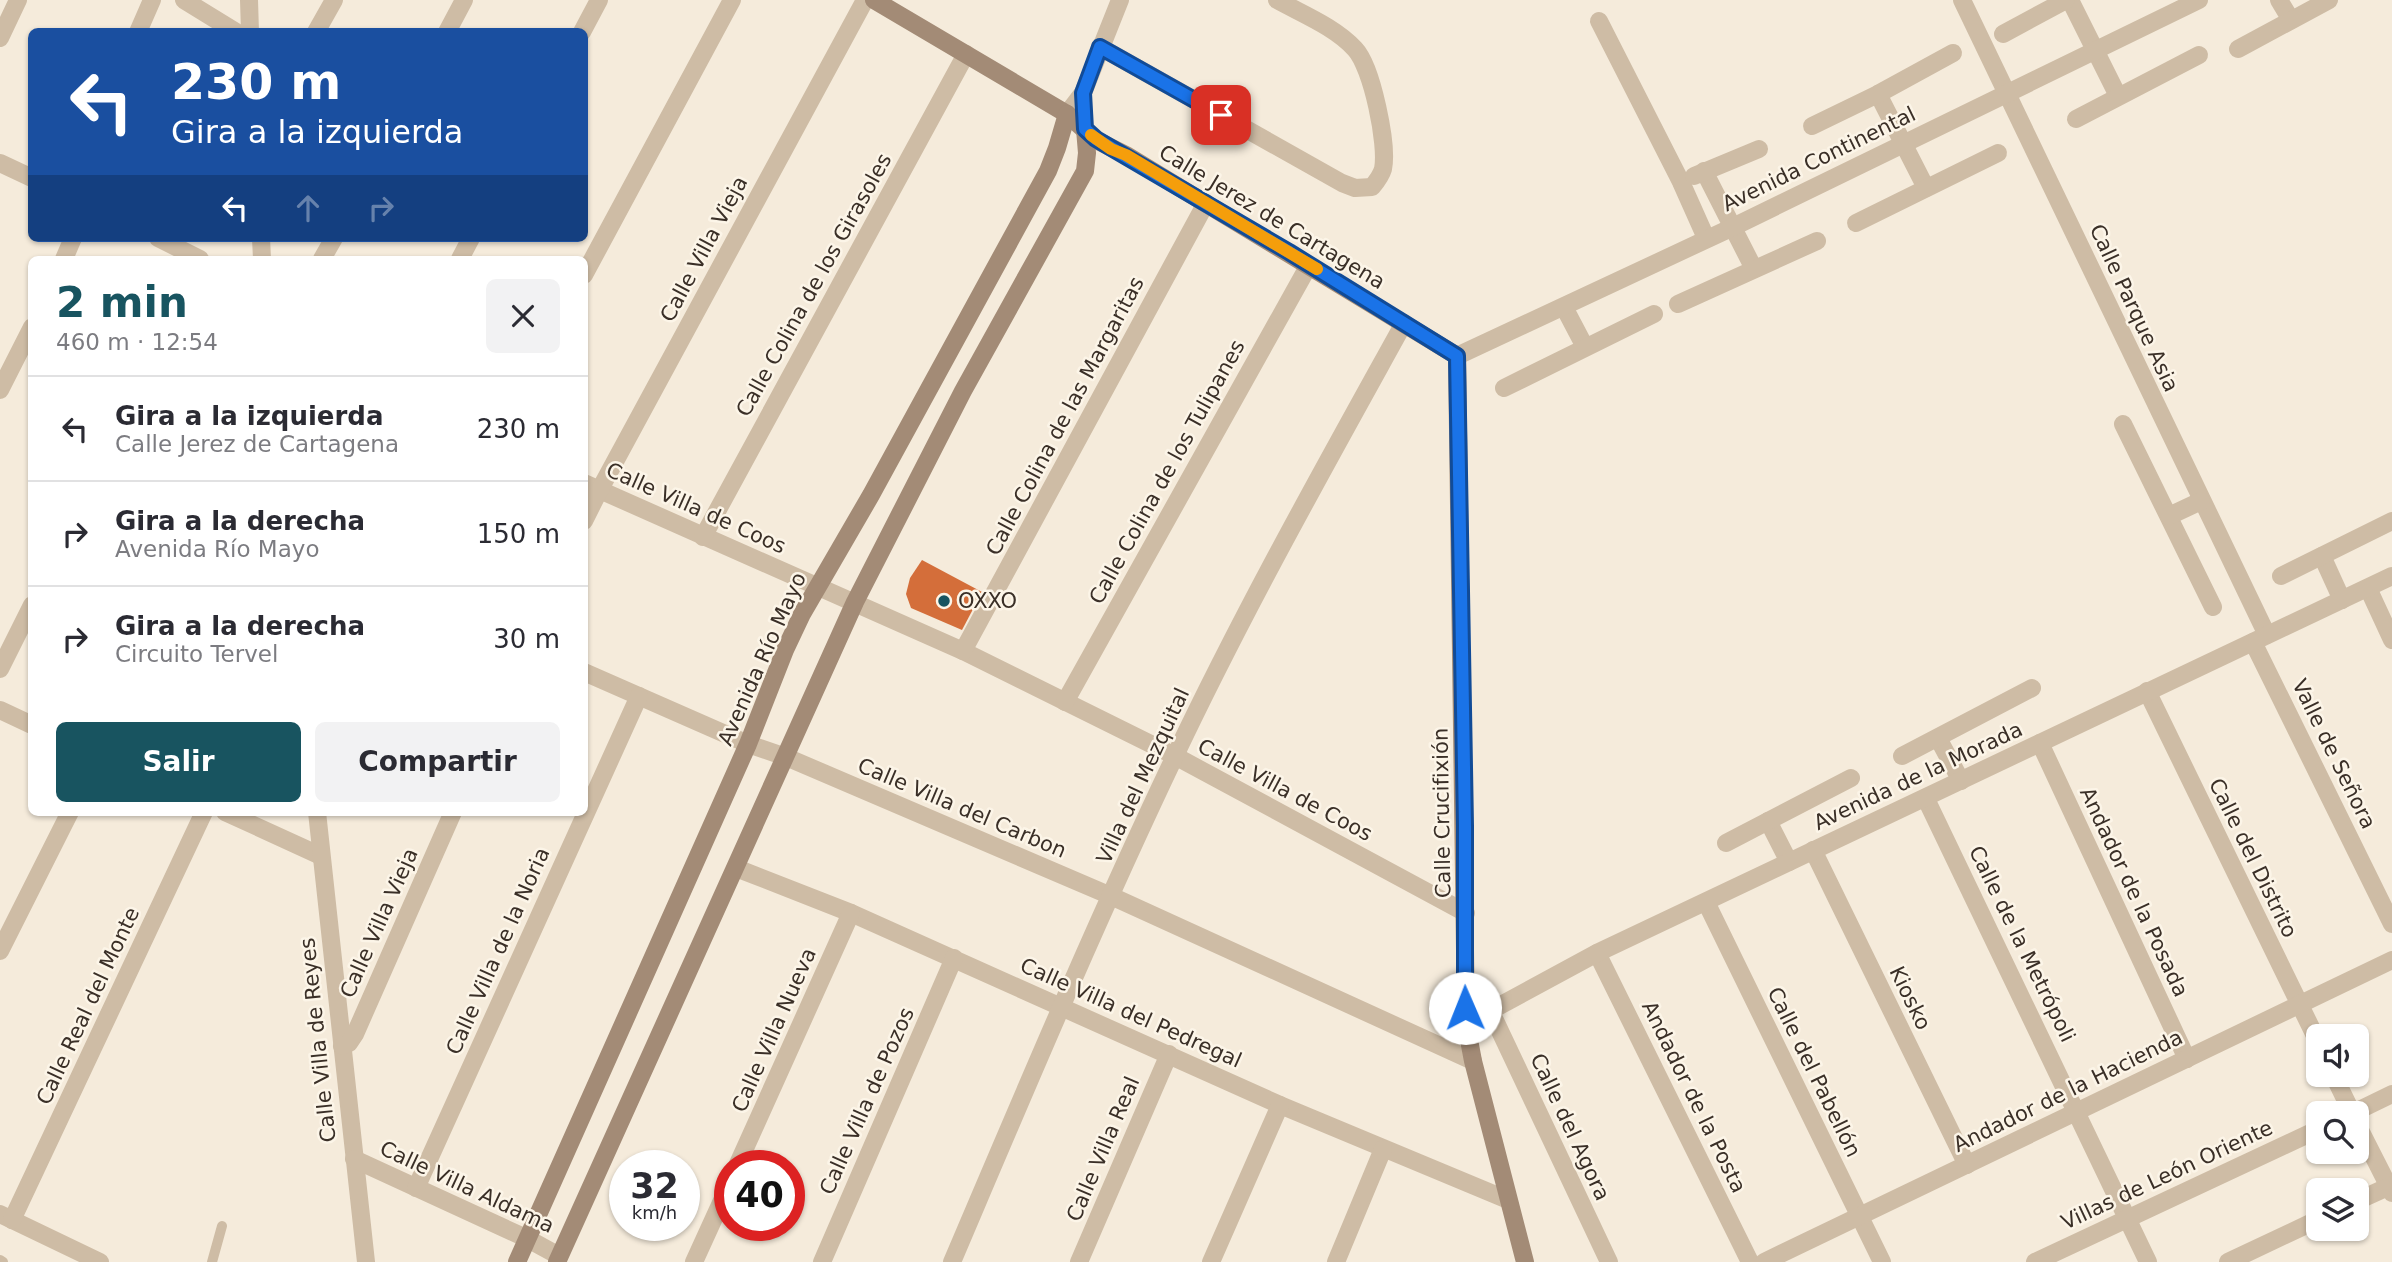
<!DOCTYPE html>
<html lang="es">
<meta charset="utf-8">
<style>
:root{--surface:#fff;--page:#f2f2f3;--text:#2b2b33;--muted:#7c7c81;--line:#e1e1e2;--accent:#185460}
body{margin:0;font-family:"DejaVu Sans",sans-serif;background:var(--page);color:var(--text);height:100vh;display:flex;flex-direction:column;font-size:26px;white-space:nowrap}
*{box-sizing:border-box;margin:0}
p{font-size:23px;color:var(--muted)}
.icon{flex:none;width:38px;height:38px;fill:none;stroke:currentColor;stroke-width:2;stroke-linecap:round;stroke-linejoin:round}
.map{position:relative;flex:1;overflow:hidden}
.panel{position:absolute;left:28px;top:256px;width:560px;height:560px;display:flex;flex-direction:column;background:var(--surface);border-radius:10px;box-shadow:0 2px 5px #0004}
.panel>*{flex:none}
.hud{position:absolute;left:28px;top:28px;width:560px;height:214px;border-radius:10px;box-shadow:0 2px 5px #0004;background:#1a4fa0;color:#fff;overflow:hidden}
.tools{position:absolute;left:2306px;top:1024px;display:grid;gap:14px}
.tools a{display:grid;place-items:center;width:63px;height:63px;border-radius:10px;background:var(--surface);box-shadow:0 2px 5px #0004;font-size:35px}
.speed{position:absolute;left:609px;top:1150px;display:flex;gap:14px;font-size:35px;font-weight:700;text-align:center}
.speed>*{display:grid;place-content:center;width:91px;height:91px;border-radius:50%;background:var(--surface);box-shadow:0 2px 5px #0004;line-height:1}
.speed small{font-size:18px;font-weight:400}
.speed .limit{border:10px solid #d22;background:#fff;color:#111}
.pin{position:absolute;display:grid;place-items:center;width:60px;height:60px;color:#fff;margin:-30px;border-radius:14px;box-shadow:0 4px 10px #0006}
.me{position:absolute;width:77px;margin:-38px;rotate:359deg;stroke-linejoin:round;filter:drop-shadow(0 0 5px #0008)}
.turn{display:flex;align-items:center;gap:24px;height:147px;padding:0 28px;font-size:32px}
.turn .icon{width:91px;height:91px;stroke-width:2.5}
.turn b{display:block;font-size:49px;line-height:60px}
.lanes{display:flex;align-items:center;height:66px;padding:0 28px;background:#0003;justify-content:center;gap:35px;direction:ltr}
.lanes .off{opacity:.35}
.round{display:grid;place-items:center;flex:none;width:74px;height:74px;border-radius:10px;background:var(--page)}
.summary{display:flex;align-items:center;justify-content:space-between;height:119px;padding:0 28px}
h1{font-size:42px;font-weight:600;line-height:52px;color:var(--accent)}
.button{display:flex;gap:14px;margin-top:auto;padding:14px 28px}
.button a{flex:1;height:80px;border-radius:10px;background:var(--accent);color:#fff;font-size:28px;font-weight:600;line-height:80px;text-align:center}
.button a+a{background:var(--page);color:var(--text)}
ul{padding:0;list-style:none}
li{display:flex;align-items:center;gap:21px;height:105px;padding:0 28px;border-top:2px solid var(--line)}
li div{flex:1}
li b{display:block;font-size:26px}
li em{font-style:normal}
.map>svg:first-child{display:block}
</style>
<div class="map">
<svg width="2392" height="1262" viewBox="0 0 2392 1262">
<rect width="100%" height="100%" fill="#f5ebdb"/>
<polygon fill="#d46e3a" points="922,560 982,592 962,630 911,608 906,594 910,578"/>
<g fill="none" stroke-linecap="round" stroke-linejoin="round">
<g stroke="#cebca5" stroke-width="10">
<polyline points="0,1260 3,1262"/>
<polyline points="212,1262 222,1226"/>
</g>
<g stroke="#cebca5" stroke-width="18">
<polyline points="184,0 236,32"/>
<polyline points="249,0 250,32"/>
<polyline points="1962,0 2267,635"/>
<polyline points="2070,0 2118,96"/>
<polyline points="2279,0 2291,20"/>
<polyline points="1599,21 1681,182 1706,238"/>
<polyline points="138,32 152,0"/>
<polyline points="316,32 334,0"/>
<polyline points="447,32 464,0"/>
<polyline points="582,32 599,0"/>
<polyline points="2003,34 2066,0"/>
<polyline points="0,38 18,0"/>
<path d="M1100,47L1342,183L1355,188L1372,187C1377,181 1381,176 1383,169C1388,145 1372,67 1355,49C1335,27 1302,14 1277,0"/>
<polyline points="2238,49 2329,0"/>
<polyline points="1878,94 1926,188"/>
<polyline points="1067,114 1083,93 1120,0"/>
<polyline points="2076,119 2199,55"/>
<polyline points="1812,126 1878,94 1953,53"/>
<polyline points="0,163 32,178"/>
<polyline points="1704,171 1754,269"/>
<polyline points="1694,176 1759,149"/>
<polyline points="1856,223 1998,153"/>
<polyline points="158,238 200,259"/>
<polyline points="261,238 262,259"/>
<polyline points="64,259 73,238"/>
<polyline points="322,259 334,238"/>
<polyline points="460,259 471,238"/>
<polyline points="584,275 732,0"/>
<polyline points="1678,304 1817,241"/>
<polyline points="1564,307 1585,347"/>
<polyline points="1457,356 1731,228 2199,0"/>
<polyline points="1504,388 1654,314"/>
<polyline points="0,390 32,327"/>
<polyline points="2123,424 2213,607"/>
<polyline points="584,483 963,651 1175,756 1466,913"/>
<polyline points="2169,516 2201,501"/>
<polyline points="584,521 599,491 865,0"/>
<polyline points="703,537 966,54"/>
<polyline points="2322,556 2342,600"/>
<polyline points="2281,576 2392,521"/>
<polyline points="2368,588 2392,640"/>
<polyline points="2253,642 2392,924"/>
<polyline points="963,651 1206,203"/>
<polyline points="0,669 32,605"/>
<polyline points="584,672 748,744 786,757 1111,896 1473,1061"/>
<polyline points="2147,691 2319,1044"/>
<polyline points="1065,702 1309,265"/>
<polyline points="0,710 32,725"/>
<polyline points="1938,738 1961,781"/>
<polyline points="2040,743 2187,1059"/>
<polyline points="1902,756 2032,688"/>
<polyline points="1926,799 2148,1262"/>
<polyline points="225,812 321,856"/>
<polyline points="317,812 366,1262"/>
<polyline points="1768,821 1789,862"/>
<polyline points="1726,843 1851,778"/>
<polyline points="1813,850 1967,1165"/>
<polyline points="736,868 851,913 1280,1105 1508,1200"/>
<polyline points="1706,902 1882,1262"/>
<polyline points="0,951 70,812"/>
<polyline points="1597,953 1750,1262"/>
<polyline points="1491,1012 1609,1262"/>
<polyline points="1466,1024 1597,953 2392,576"/>
<polyline points="342,1046 349,1043 355,1034 453,812"/>
<polyline points="2333,1074 2352,1113"/>
<polyline points="2353,1113 2392,1094"/>
<polyline points="2357,1124 2392,1193"/>
<polyline points="354,1159 528,1239 559,1256"/>
<polyline points="737,1166 851,913"/>
<polyline points="416,1188 639,696"/>
<polyline points="2357,1201 2392,1185"/>
<polyline points="0,1214 100,1262"/>
<polyline points="12,1220 204,812"/>
<polyline points="694,1262 730,1183"/>
<polyline points="822,1262 954,958"/>
<path d="M952,1262C1024,1093 1095,924 1174,758C1244,610 1325,466 1404,323"/>
<polyline points="1079,1262 1169,1054"/>
<polyline points="1211,1262 1280,1105"/>
<polyline points="1336,1262 1383,1149"/>
<polyline points="1764,1262 2392,960"/>
<polyline points="2035,1262 2319,1129"/>
<polyline points="2228,1262 2319,1219"/>
</g>
<g stroke="#a38b76" stroke-width="18">
<polyline points="874,0 1067,114 1096,140 1126,155 1457,356 1466,1024 1473,1061 1525,1262"/>
<polyline points="517,1262 748,744 785,650 802,614 871,495 1048,171 1057,148 1067,114"/>
<polyline points="557,1262 855,602 963,391 1085,171 1087,153 1085,129"/>
</g>
</g>
<g fill="none" stroke-linecap="round" stroke-linejoin="round">
<g stroke="#114b97" stroke-width="18">
<polyline id="route" points="1221,115 1100,47 1083,93 1085,129 1096,139 1289,252 1457,356 1465,826 1465,1008"/>
</g>
<use href="#route" stroke="#1a73e8" stroke-width="12"/>
<polyline stroke="#f59e0b" stroke-width="12" points="1091,135 1111,149 1126,155 1317,269"/>
</g>
<circle fill="#185460" stroke="#fcf5e8" stroke-width="2.5" cx="944" cy="601" r="7"/>
<g text-anchor="middle" stroke-width="5" stroke-linejoin="round" paint-order="stroke">
<g font-size="21" fill="#3a2f27" stroke="#fcf5e8">
<text transform="translate(1819 159) rotate(-26)" y="7">Avenida Continental</text>
<text transform="translate(1272 217) rotate(31)" y="7">Calle Jerez de Cartagena</text>
<text transform="translate(704 249) rotate(-62)" y="7">Calle Villa Vieja</text>
<text transform="translate(814 285) rotate(-61)" y="7">Calle Colina de los Girasoles</text>
<text transform="translate(2134 308) rotate(65)" y="7">Calle Parque Asia</text>
<text transform="translate(1065 416) rotate(-62)" y="7">Calle Colina de las Margaritas</text>
<text transform="translate(1167 472) rotate(-61)" y="7">Calle Colina de los Tulipanes</text>
<text transform="translate(696 508) rotate(24)" y="7">Calle Villa de Coos</text>
<text transform="translate(762 659) rotate(-66)" y="7">Avenida Río Mayo</text>
<text transform="translate(2334 754) rotate(64)" y="7">Valle de Señora</text>
<text transform="translate(1143 776) rotate(-65)" y="7">Villa del Mezquital</text>
<text transform="translate(1918 776) rotate(-25)" y="7">Avenida de la Morada</text>
<text transform="translate(1285 790) rotate(28)" y="7">Calle Villa de Coos</text>
<text transform="translate(962 808) rotate(23)" y="7">Calle Villa del Carbon</text>
<text transform="translate(1442 813) rotate(-91)" y="7">Calle Crucifixión</text>
<text transform="translate(2253 858) rotate(64)" y="7">Calle del Distrito</text>
<text transform="translate(2134 892) rotate(65)" y="7">Andador de la Posada</text>
<text transform="translate(379 923) rotate(-66)" y="7">Calle Villa Vieja</text>
<text transform="translate(2022 944) rotate(64)" y="7">Calle de la Metrópoli</text>
<text transform="translate(498 951) rotate(-66)" y="7">Calle Villa de la Noria</text>
<text transform="translate(1910 998) rotate(64)" y="7">Kiosko</text>
<text transform="translate(88 1006) rotate(-65)" y="7">Calle Real del Monte</text>
<text transform="translate(1131 1013) rotate(24)" y="7">Calle Villa del Pedregal</text>
<text transform="translate(774 1030) rotate(-66)" y="7">Calle Villa Nueva</text>
<text transform="translate(318 1040) rotate(-96)" y="7">Calle Villa de Reyes</text>
<text transform="translate(1814 1072) rotate(64)" y="7">Calle del Pabellón</text>
<text transform="translate(2068 1091) rotate(-26)" y="7">Andador de la Hacienda</text>
<text transform="translate(1694 1097) rotate(64)" y="7">Andador de la Posta</text>
<text transform="translate(867 1101) rotate(-66)" y="7">Calle Villa de Pozos</text>
<text transform="translate(1570 1127) rotate(65)" y="7">Calle del Agora</text>
<text transform="translate(1103 1149) rotate(-67)" y="7">Calle Villa Real</text>
<text transform="translate(2167 1175) rotate(-25)" y="7">Villas de León Oriente</text>
<text transform="translate(467 1187) rotate(25)" y="7">Calle Villa Aldama</text>
</g>
<g font-size="21" fill="#3a2f27" stroke="#fcf5e8" text-anchor="start">
<text x="958" y="608">OXXO</text>
</g>
</g>
</svg>
<div class="tools">
<a><svg class="icon" aria-label="sound" viewBox="0 0 24 24"><path d="M4 9h4l5-4v14l-5-4H4zM17 9q2 3 0 6"/></svg></a>
<a><svg class="icon" aria-label="search" viewBox="0 0 24 24"><circle cx="10" cy="10" r="6"/><path d="M15 15l6 6"/></svg></a>
<a><svg class="icon" aria-label="layers" viewBox="0 0 24 24"><path d="M12 4l9 5-9 5-9-5zM3 14l9 5 9-5"/></svg></a>
</div>
<div class="speed"><div>32<small>km/h</small></div><div class="limit">40</div></div>
<div class="pin" style="left:1221px;top:115px;background:#d93025"><svg class="icon" aria-label="arrive" viewBox="0 0 24 24"><path d="M6 21V4h12l-3 4 3 4H6"/></svg></div>
<svg class="me" style="left:1465px;top:1008px" viewBox="-20 -20 40 40"><circle r="19" fill="#fff"/><path d="M0-13L10 11 0 6-10 11z" fill="#1a73e8"/></svg>
<div class="hud">
<div class="turn"><svg class="icon" aria-label="left" viewBox="0 0 24 24"><path d="M17 20v-9H6M10 6l-5 5 5 5"/></svg><div><b>230 m</b>Gira a la izquierda</div></div>
<div class="lanes"><svg class="icon" aria-label="left" viewBox="0 0 24 24"><path d="M17 20v-9H6M10 6l-5 5 5 5"/></svg><svg class="icon off" aria-label="ahead" viewBox="0 0 24 24"><path d="M12 20V5M6 11l6-6 6 6"/></svg><svg class="icon off" aria-label="right" viewBox="0 0 24 24"><path d="M7 20v-9h11M14 6l5 5-5 5"/></svg></div>
</div>
<section class="panel">
<div class="summary"><div><h1>2 min</h1><p>460 m · 12:54</p></div><a class="round"><svg class="icon" aria-label="close" viewBox="0 0 24 24"><path d="M6 6l12 12M18 6L6 18"/></svg></a></div>
<ul>
<li><svg class="icon" aria-label="left" viewBox="0 0 24 24"><path d="M17 20v-9H6M10 6l-5 5 5 5"/></svg><div><b>Gira a la izquierda</b><p>Calle Jerez de Cartagena</p></div><em>230 m</em></li>
<li><svg class="icon" aria-label="right" viewBox="0 0 24 24"><path d="M7 20v-9h11M14 6l5 5-5 5"/></svg><div><b>Gira a la derecha</b><p>Avenida Río Mayo</p></div><em>150 m</em></li>
<li><svg class="icon" aria-label="right" viewBox="0 0 24 24"><path d="M7 20v-9h11M14 6l5 5-5 5"/></svg><div><b>Gira a la derecha</b><p>Circuito Tervel</p></div><em>30 m</em></li>
</ul>
<div class="button"><a>Salir</a><a>Compartir</a></div>
</section>
</div>
